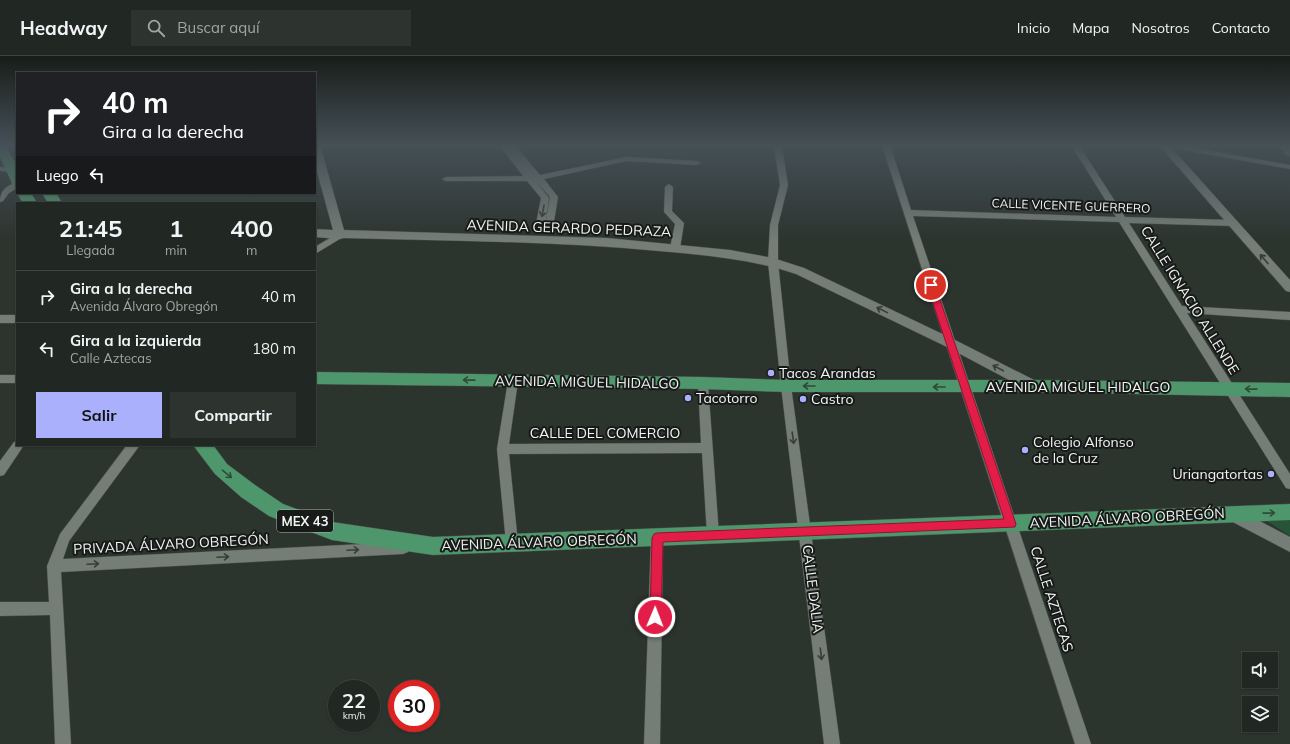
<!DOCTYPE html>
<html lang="es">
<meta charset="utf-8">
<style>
:root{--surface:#212722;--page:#2d332f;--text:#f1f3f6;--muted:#a2a5a5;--line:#3e4440;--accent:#aab0fb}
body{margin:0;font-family:Mulish,sans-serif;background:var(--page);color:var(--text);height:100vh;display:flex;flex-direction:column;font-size:15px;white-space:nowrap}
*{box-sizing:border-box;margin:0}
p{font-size:13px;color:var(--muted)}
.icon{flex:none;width:22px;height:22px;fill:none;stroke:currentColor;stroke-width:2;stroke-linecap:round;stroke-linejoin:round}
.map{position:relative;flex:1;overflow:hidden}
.panel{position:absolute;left:16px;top:146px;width:300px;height:244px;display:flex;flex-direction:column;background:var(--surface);border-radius:0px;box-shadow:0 1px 3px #0004,0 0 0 1px var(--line)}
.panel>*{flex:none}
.hud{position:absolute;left:16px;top:16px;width:300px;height:122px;border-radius:0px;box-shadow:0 1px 3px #0004,0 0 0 1px var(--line);background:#202124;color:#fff;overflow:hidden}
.controls{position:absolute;left:1242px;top:596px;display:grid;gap:8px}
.controls a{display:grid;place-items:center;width:36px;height:36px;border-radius:0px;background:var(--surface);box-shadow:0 1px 3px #0004,0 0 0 1px var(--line);font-size:20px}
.speed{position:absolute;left:328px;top:624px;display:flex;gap:8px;font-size:20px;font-weight:700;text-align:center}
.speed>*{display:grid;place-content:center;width:52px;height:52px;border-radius:50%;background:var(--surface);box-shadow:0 1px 3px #0004,0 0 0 1px var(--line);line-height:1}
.speed small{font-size:10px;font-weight:400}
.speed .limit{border:6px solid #d22;background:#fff;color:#111}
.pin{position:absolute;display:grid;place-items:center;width:34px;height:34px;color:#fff;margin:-17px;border:2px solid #fff;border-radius:50%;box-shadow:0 1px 4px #0007}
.me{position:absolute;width:44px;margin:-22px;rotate:1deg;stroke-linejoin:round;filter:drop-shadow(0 0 3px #0008)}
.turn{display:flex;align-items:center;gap:14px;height:84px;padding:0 20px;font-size:18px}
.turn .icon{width:52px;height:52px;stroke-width:2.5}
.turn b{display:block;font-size:28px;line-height:34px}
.then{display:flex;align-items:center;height:38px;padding:0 20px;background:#0003;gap:8px;font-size:15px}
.eta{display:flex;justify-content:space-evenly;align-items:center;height:68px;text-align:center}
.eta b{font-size:24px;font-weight:700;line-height:28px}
.button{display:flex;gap:8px;margin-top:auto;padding:8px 20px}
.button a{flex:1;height:46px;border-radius:0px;background:var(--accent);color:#111;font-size:16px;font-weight:700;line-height:46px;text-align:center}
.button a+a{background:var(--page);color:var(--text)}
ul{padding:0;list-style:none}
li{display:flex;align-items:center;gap:12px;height:52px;padding:0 20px;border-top:1px solid var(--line)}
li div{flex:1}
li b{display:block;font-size:15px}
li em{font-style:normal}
header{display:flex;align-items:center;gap:24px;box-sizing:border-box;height:56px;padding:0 20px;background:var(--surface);border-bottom:1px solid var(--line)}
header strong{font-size:19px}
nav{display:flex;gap:22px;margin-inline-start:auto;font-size:14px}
.search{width:280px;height:36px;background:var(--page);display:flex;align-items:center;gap:10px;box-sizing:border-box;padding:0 14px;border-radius:0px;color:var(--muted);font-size:15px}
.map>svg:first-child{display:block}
</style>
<header>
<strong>Headway</strong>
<div class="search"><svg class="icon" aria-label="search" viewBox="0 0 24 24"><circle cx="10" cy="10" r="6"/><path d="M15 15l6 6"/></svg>Buscar aquí</div>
<nav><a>Inicio</a><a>Mapa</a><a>Nosotros</a><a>Contacto</a></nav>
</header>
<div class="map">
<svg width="1290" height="688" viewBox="0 0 1290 688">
<rect width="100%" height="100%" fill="#2c342e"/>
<polygon fill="#275336" points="1259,460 1290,460 1290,480"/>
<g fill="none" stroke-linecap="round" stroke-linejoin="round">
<g stroke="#4a4f4b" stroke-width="1">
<g id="minor">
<path d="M499,89H515L540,119L626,101L697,105L701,107L697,109L626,105L544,123L558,141L553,171L550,175L539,176L535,173L541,142L527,125H446L442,123L446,121L523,120ZM536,125L550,141L545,170L549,142Z"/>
<polygon points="775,89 781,89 782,91 788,129 778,169 778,206 791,330 840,688 824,688 781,330 768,206 770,169 780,129 774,91"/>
<polygon points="882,89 890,89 911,154 1116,161 1071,89 1079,89 1125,161 1233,164 1237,167 1233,170 1129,167 1182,250 1290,256 1290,264 1187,257 1290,418 1290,433 1286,432 1119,166 913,160 1091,688 1075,688"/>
<polygon points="1162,89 1178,89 1290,109 1290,113 1166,91"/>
<polygon points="0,111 13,112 17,114 13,116 0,115"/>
<path d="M17,126V132L9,137L3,145L0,146C0,134 6,130 17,126Z"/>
<polygon points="669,128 673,131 672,155 684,167 680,192 675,195 670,192 675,168 664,156 665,131"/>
<polygon points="340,176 344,179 343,181 315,198 315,191"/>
<rect x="0" y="259" width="17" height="8"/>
<rect x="0" y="319" width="17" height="8"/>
<polygon points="513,321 517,322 518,325 509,388 701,387 698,327 699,324 703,323 707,324 708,327 719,479 717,483 713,485 709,483 707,479 702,397 509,398 518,487 517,491 512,493 507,491 506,487 497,393 508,325 509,322"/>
<polygon points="17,385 17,389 24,389 4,419 0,420 0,405 14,386"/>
<polygon points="127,389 140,389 69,485 63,503 403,486 408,488 409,492 408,496 403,498 61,516 71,688 55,688 50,559 0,560 0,546 49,546 47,510 60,478"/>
<polygon points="657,476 661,478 663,482 660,688 644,688 651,482 653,478"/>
</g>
</g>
<g stroke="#4a4f4b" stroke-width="1">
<g id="tertiary">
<path d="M315,89H320L344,174L607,182L730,194L773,202L804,212L955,284L1038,326L1040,330L1038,334L1033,335L1028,334L945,290L796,218C751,203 705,199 659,195C554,185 449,185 344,182L340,183L315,181V173L333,174L315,108Z"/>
<polygon points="1159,89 1169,89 1290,224 1290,236 1286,235"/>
<polygon points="1278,89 1288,89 1290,91 1290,100 1286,99"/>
<polygon points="1233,451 1290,481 1290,496 1227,463 1225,458 1227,453"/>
</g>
</g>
<g stroke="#4a4f4b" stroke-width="1">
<g id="primary">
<polygon points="0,89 5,89 17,110 17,129 12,128 11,125 0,101"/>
<polygon points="17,137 31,137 37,147 23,147"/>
<polygon points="42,137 56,137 62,147 48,147"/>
<polygon points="315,316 703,321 786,324 1033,324 1290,327 1290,341 1033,336 786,336 703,333 315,328"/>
<polygon points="193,389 213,389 227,408 255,429 283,448 332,466 433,481 1290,448 1290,464 433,499 332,484 269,460 241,441 215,418"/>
</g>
</g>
<use href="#minor" fill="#747d76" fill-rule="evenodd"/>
<use href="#tertiary" fill="#747d76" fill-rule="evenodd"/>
<use href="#primary" fill="#4e966b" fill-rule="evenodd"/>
</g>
<defs><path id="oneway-shaft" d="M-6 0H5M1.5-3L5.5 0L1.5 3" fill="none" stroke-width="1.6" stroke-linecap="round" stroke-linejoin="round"/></defs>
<g stroke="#383d39">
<use href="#oneway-shaft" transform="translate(543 155) rotate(100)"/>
<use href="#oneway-shaft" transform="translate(1264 203) rotate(-131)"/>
<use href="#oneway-shaft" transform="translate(882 254) rotate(-154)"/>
<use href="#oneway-shaft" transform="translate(998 312) rotate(-152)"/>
<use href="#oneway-shaft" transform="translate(793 382) rotate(82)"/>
<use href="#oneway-shaft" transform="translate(353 494) rotate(-3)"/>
<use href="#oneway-shaft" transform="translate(223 501) rotate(-3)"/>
<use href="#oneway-shaft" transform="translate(93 508) rotate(-3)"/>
<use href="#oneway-shaft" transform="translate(821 598) rotate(83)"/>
</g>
<g stroke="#2d4c39">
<use href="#oneway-shaft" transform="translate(469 324) rotate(-179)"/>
<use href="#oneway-shaft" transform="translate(809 330) rotate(-180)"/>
<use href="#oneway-shaft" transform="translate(939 331) rotate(-180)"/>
<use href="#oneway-shaft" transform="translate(1251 333) rotate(-179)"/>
<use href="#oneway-shaft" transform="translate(227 418) rotate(40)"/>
<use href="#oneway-shaft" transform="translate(1269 457) rotate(-1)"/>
</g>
<linearGradient id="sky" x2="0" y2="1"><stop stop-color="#181d19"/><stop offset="0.48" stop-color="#455057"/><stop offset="1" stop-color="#455057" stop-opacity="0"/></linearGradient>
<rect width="1290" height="185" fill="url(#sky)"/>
<polygon fill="#e11d48" stroke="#92132f" points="931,226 935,229 1016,468 1015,471 663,486 661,561 659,565 655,567 651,565 650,561 652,482 654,478 657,477 1004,463 927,229"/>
<g fill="#aab0fb" stroke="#171a18" stroke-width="1.5">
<circle cx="771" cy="317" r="4"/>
<circle cx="688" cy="342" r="4"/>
<circle cx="803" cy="343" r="4"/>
<circle cx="1025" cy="394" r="4"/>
<circle cx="1271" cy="418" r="4"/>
</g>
<g text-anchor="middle" stroke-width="4" stroke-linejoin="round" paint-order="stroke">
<g font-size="12" fill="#f0f5f1" stroke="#171a18">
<text transform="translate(1071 150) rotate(2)" y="4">CALLE VICENTE GUERRERO</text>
</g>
<rect fill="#171a18" stroke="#afb3b0" stroke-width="1" x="277" y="454" width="56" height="22" rx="3"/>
<g font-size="13" font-weight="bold" fill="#f0f5f1">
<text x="305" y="470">MEX 43</text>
</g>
<g font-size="14" fill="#f0f5f1" stroke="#171a18">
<text transform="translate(569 172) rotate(2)" y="5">AVENIDA GERARDO PEDRAZA</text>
<text transform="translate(1190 244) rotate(58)" y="5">CALLE IGNACIO ALLENDE</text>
<text transform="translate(587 326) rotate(1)" y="5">AVENIDA MIGUEL HIDALGO</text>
<text x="1078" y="336">AVENIDA MIGUEL HIDALGO</text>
<text x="605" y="382">CALLE DEL COMERCIO</text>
<text transform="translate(1127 462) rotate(-3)" y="5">AVENIDA ÁLVARO OBREGÓN</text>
<text transform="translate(539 486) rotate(-2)" y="5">AVENIDA ÁLVARO OBREGÓN</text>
<text transform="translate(171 488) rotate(-3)" y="5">PRIVADA ÁLVARO OBREGÓN</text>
<text transform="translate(813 533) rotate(83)" y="5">CALLE DALIA</text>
<text transform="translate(1052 543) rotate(72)" y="5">CALLE AZTECAS</text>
</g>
<g font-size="14" fill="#f0f5f1" stroke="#171a18" text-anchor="start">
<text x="779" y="322">Tacos Arandas</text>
<text x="696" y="347">Tacotorro</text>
<text x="811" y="348">Castro</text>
<text x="1033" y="391">Colegio Alfonso<tspan x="1033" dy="16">de la Cruz</tspan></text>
<text x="1263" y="423" text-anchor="end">Uriangatortas</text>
</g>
</g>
</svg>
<div class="controls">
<a><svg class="icon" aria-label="sound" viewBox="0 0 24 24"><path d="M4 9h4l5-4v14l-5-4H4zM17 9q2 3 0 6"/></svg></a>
<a><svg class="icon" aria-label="layers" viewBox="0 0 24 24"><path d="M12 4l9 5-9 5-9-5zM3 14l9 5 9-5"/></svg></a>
</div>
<div class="speed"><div>22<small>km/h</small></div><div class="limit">30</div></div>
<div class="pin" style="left:931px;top:229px;background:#d93025"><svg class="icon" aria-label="arrive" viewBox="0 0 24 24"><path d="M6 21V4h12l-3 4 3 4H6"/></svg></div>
<svg class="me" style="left:655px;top:561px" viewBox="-20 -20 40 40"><circle r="17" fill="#e11d48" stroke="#fff" stroke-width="3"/><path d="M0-11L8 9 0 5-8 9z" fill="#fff"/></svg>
<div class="hud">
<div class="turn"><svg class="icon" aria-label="right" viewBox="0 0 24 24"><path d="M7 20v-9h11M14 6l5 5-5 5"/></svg><div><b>40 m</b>Gira a la derecha</div></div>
<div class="then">Luego<svg class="icon" aria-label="left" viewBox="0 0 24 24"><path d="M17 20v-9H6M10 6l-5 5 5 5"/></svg></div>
</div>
<section class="panel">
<div class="eta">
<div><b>21:45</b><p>Llegada</p></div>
<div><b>1</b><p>min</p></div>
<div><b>400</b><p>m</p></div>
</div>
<ul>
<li><svg class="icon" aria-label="right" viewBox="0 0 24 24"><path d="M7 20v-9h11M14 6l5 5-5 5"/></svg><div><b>Gira a la derecha</b><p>Avenida Álvaro Obregón</p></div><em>40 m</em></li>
<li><svg class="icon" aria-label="left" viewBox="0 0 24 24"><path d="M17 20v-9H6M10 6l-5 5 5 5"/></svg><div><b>Gira a la izquierda</b><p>Calle Aztecas</p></div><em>180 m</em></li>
</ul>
<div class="button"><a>Salir</a><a>Compartir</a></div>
</section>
</div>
